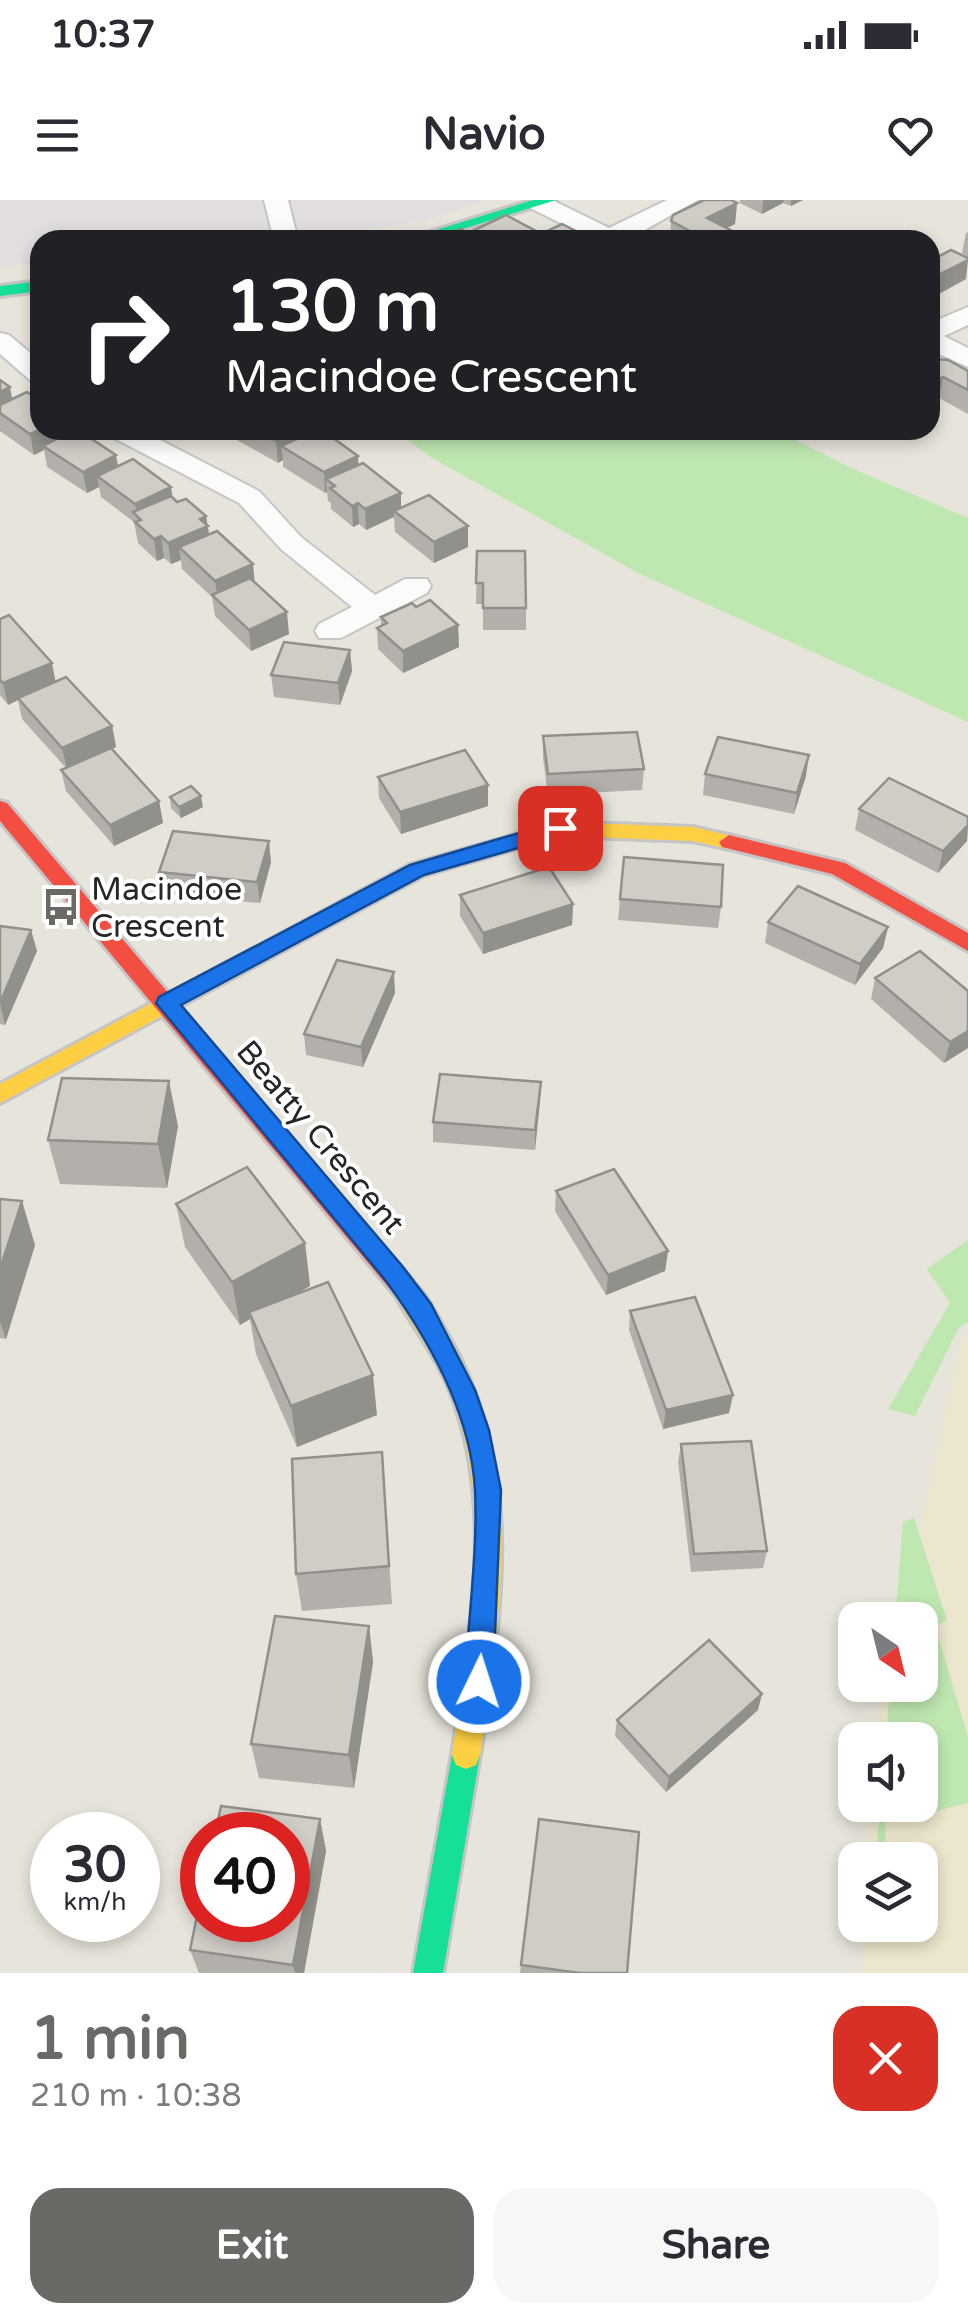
<!DOCTYPE html>
<meta charset="utf-8">
<style>
:root{--surface:#fff;--page:#f7f7f7;--text:#2b2b33;--muted:#7c7c81;--accent:#6a6966}
body{margin:0;font-family:"Varela Round",sans-serif;background:var(--page);color:var(--text);height:100vh;display:flex;flex-direction:column;font-size:38px;white-space:nowrap}
*{box-sizing:border-box;margin:0}
p{font-size:32px;color:var(--muted)}
.icon{flex:none;width:55px;height:55px;fill:none;stroke:currentColor;stroke-width:2;stroke-linecap:round;stroke-linejoin:round}
.map{position:relative;height:1773px;overflow:hidden}
.panel{display:flex;flex-direction:column;background:var(--surface);flex:1}
.panel>*{flex:none}
.banner{position:absolute;left:30px;top:30px;width:910px;height:210px;border-radius:30px;box-shadow:0 5px 15px #0003;background:#202124;color:#fff;overflow:hidden}
.needle{width:65px;rotate:145deg}
.tools{position:absolute;left:838px;top:1402px;display:grid;gap:20px}
.tools a{display:grid;place-items:center;width:100px;height:100px;border-radius:20px;background:var(--surface);box-shadow:0 5px 15px #0003;font-size:50px}
.speed{position:absolute;left:30px;top:1612px;display:flex;gap:20px;font-size:50px;font-weight:700;text-align:center}
.speed>*{display:grid;place-content:center;width:130px;height:130px;border-radius:50%;background:var(--surface);box-shadow:0 5px 15px #0003;line-height:1}
.speed small{font-size:25px;font-weight:400}
.speed .limit{border:15px solid #d22;background:#fff;color:#111}
.pin{position:absolute;display:grid;place-items:center;width:85px;height:85px;color:#fff;margin:-42px;border-radius:20px;box-shadow:0 5px 15px #0006}
.me{position:absolute;width:110px;margin:-55px;rotate:4deg;stroke-linejoin:round;filter:drop-shadow(0 0 8px #0008)}
.turn{display:flex;align-items:center;gap:35px;height:210px;padding:0 30px;font-size:45px}
.turn .icon{width:130px;height:130px;stroke-width:2.5}
.turn b{display:block;font-size:70px;line-height:85px}
.round{display:grid;place-items:center;flex:none;width:105px;height:105px;border-radius:30px;background:var(--page)}
.headline{display:flex;align-items:center;justify-content:space-between;height:170px;padding:0 30px}
h1{font-size:60px;font-weight:700;line-height:75px;color:var(--accent)}
.action{display:flex;gap:20px;margin-top:auto;padding:20px 30px}
.action a{flex:1;height:115px;border-radius:30px;background:var(--accent);color:#fff;font-size:40px;font-weight:700;line-height:115px;text-align:center}
.action a+a{background:var(--page);color:var(--text)}
.status{display:flex;justify-content:space-between;align-items:center;height:70px;padding:0 50px;background:var(--surface);direction:ltr}
.status svg{height:28px;fill:currentColor}
header{display:flex;justify-content:space-between;align-items:center;height:130px;padding:0 30px;background:var(--surface);font-size:45px;font-weight:700}
.map>svg:first-child{display:block}
</style>
<div class="status"><b>10:37</b><svg viewBox="0 0 49 12"><path d="M0 12V9h3v3zM5 12V6h3v6zM10 12V3h3v9zM15 12V0h3v12zM26 1h20v11H26zM47 4h2v5h-2z"/></svg></div>
<header><svg class="icon" aria-label="menu" viewBox="0 0 24 24"><path d="M4 6h16M4 12h16M4 18h16"/></svg>Navio<svg class="icon" aria-label="heart" viewBox="0 0 24 24"><path d="M12 20l-8-8c-3-5 5-10 8-4 3-6 11-1 8 4z"/></svg></header>
<div class="map">
<svg width="968" height="1773" viewBox="0 0 968 1773">
<rect width="100%" height="100%" fill="#e7e4db"/>
<polygon fill="#e2dedf" points="0,0 484,0 423,21 287,40 40,40 40,63 0,67"/>
<polygon fill="#ece6ce" points="968,1135 968,1773 863,1773 865,1725 920,1725 920,1660 867,1660 868,1605 920,1605 920,1540 873,1540 885,1485 920,1485 920,1420 900,1420 962,1138"/>
<g fill="#bfe7b0">
<polygon points="395,230 776,230 851,268 968,318 968,522 640,374 432,258"/>
<polygon points="968,1040 968,1122 958,1129 915,1216 888,1209 950,1103 927,1069"/>
<polygon points="914,1318 947,1420 935,1426 968,1537 968,1603 885,1623 886,1660 876,1660 880,1605 920,1605 920,1540 886,1540 890,1485 920,1485 920,1420 895,1420 903,1322"/>
</g>
<g fill="none" stroke-linecap="round" stroke-linejoin="round">
<g stroke="#c6c5c6" stroke-width="4">
<g id="street">
<polygon points="264,0 288,0 298,40 274,40"/>
<polygon points="532,0 552,0 609,28 667,0 698,0 627,40 595,40 532,9 529,4"/>
<polygon points="968,107 968,125 944,136 968,148 968,167 930,150 930,123"/>
<polygon points="0,133 9,135 40,161 40,182 30,180 0,154"/>
<polygon points="106,230 141,230 259,291 301,337 375,395 405,379 427,379 431,386 427,393 341,438 319,438 315,431 319,424 352,407 281,349 239,303 110,236"/>
</g>
</g>
<g stroke="#c6c5c6" stroke-width="6">
<g id="fast">
<polygon points="533,0 556,0 427,40 404,40"/>
<polygon points="40,81 40,91 0,96 0,86"/>
<polygon points="466,1541 476,1545 480,1555 443,1773 413,1773 452,1555 456,1545"/>
</g>
</g>
<g stroke="#c6c5c6" stroke-width="6">
<g id="slow">
<polygon points="560,622 693,627 736,637 739,642 729,649 693,641 560,636 424,675 0,903 0,884 410,665"/>
<path d="M403,1077C422,1083 435,1113 445,1130C526,1265 502,1407 480,1555L476,1565L466,1569L456,1565L452,1555C470,1435 497,1303 448,1186C433,1150 408,1121 391,1087L394,1080Z"/>
</g>
</g>
<g stroke="#c6c5c6" stroke-width="6">
<g id="jam">
<polygon points="0,601 7,603 412,1080 415,1087 412,1094 403,1097 394,1094 0,621"/>
<polygon points="729,635 845,663 968,733 968,751 832,674 722,647 719,642"/>
</g>
</g>
<use href="#street" fill="#fbfbfa" fill-rule="evenodd"/>
<use href="#fast" fill="#16e098" fill-rule="evenodd"/>
<use href="#slow" fill="#ffcf43" fill-rule="evenodd"/>
<use href="#jam" fill="#f24e42" fill-rule="evenodd"/>
</g>
<g fill="#b3b0ab">
<polygon points="740,0 803,0 791,6 783,3 762,14 740,3"/>
<polygon points="737,3 735,24 727,28 738,34 738,40 670,40 671,21"/>
<polygon points="968,32 968,57 962,53 966,33"/>
<polygon points="930,162 968,171 968,214 939,198"/>
<polygon points="0,180 13,199 66,230 67,234 118,266 171,287 172,298 177,302 206,316 209,334 255,383 289,434 251,451 215,416 212,397 182,369 181,360 171,364 164,358 157,361 138,343 134,322 101,297 99,287 87,293 47,267 44,250 34,255 0,231"/>
<polygon points="234,230 309,230 310,233 401,293 401,308 468,347 434,363 395,332 394,317 366,330 359,324 353,327 331,309 331,303 328,301 327,292 325,293 283,267 283,260 278,263 235,239"/>
<polygon points="477,351 526,408 526,430 483,430 483,404 476,404"/>
<polygon points="416,407 458,425 459,447 403,473 378,449 377,428 381,426 381,417"/>
<polygon points="0,419 56,481 112,526 116,547 112,549 159,601 163,623 114,646 66,591 61,570 66,568 22,519 18,500 8,505 0,495"/>
<polygon points="350,450 352,471 340,505 274,497 271,475"/>
<polygon points="543,536 644,569 642,590 548,595 543,558"/>
<polygon points="705,574 806,576 794,614 703,595"/>
<polygon points="378,577 488,606 401,634 379,598"/>
<polygon points="170,597 203,607 181,618 171,608"/>
<polygon points="859,609 968,617 967,641 938,673 855,630"/>
<polygon points="624,657 721,707 718,728 618,720"/>
<polygon points="271,662 260,703 163,694 159,672"/>
<polygon points="460,695 573,704 572,725 483,754 460,716"/>
<polygon points="768,722 888,727 883,748 855,785 765,743"/>
<polygon points="0,726 37,751 5,825 0,824"/>
<polygon points="875,778 968,791 968,848 944,863 871,799"/>
<polygon points="395,793 363,867 306,855 304,834"/>
<polygon points="541,882 535,950 433,942 433,922"/>
<polygon points="178,926 167,988 60,984 48,940"/>
<polygon points="556,991 668,1051 665,1071 606,1095 555,1011"/>
<polygon points="0,999 35,1045 6,1139 0,1138"/>
<polygon points="176,1004 305,1043 310,1086 290,1097 377,1215 297,1247 256,1154 250,1119 240,1125 185,1047"/>
<polygon points="630,1111 729,1213 663,1229 629,1130"/>
<polygon points="681,1244 767,1351 763,1368 691,1372 678,1262"/>
<polygon points="382,1252 392,1404 302,1411 296,1374"/>
<polygon points="369,1426 373,1462 354,1588 259,1578 251,1544"/>
<polygon points="758,1510 666,1592 615,1536 617,1520"/>
<polygon points="320,1619 326,1651 304,1773 199,1773 190,1750"/>
<polygon points="521,1765 627,1773 520,1773"/>
</g>
<g fill="#92908b">
<polygon points="763,0 784,0 783,3 762,14"/>
<polygon points="791,0 803,0 791,6"/>
<polygon points="737,3 735,24 705,38 707,18"/>
<polygon points="534,30 533,40 513,40"/>
<polygon points="968,60 966,79 930,99 932,79"/>
<polygon points="943,177 939,198 930,204 930,185"/>
<polygon points="10,187 14,208 0,213 0,192"/>
<polygon points="40,229 66,230 68,238 43,246 44,250 34,255 30,234"/>
<polygon points="220,230 233,230 221,236"/>
<polygon points="298,230 309,230 310,245 281,246 283,260 278,263 276,241"/>
<polygon points="116,255 120,276 97,276 99,287 87,293 83,272"/>
<polygon points="358,256 359,277 335,286 326,279 327,292 325,293 324,272"/>
<polygon points="171,287 174,309 141,320 137,316 135,304"/>
<polygon points="401,293 401,314 394,311 394,317 366,330 365,309"/>
<polygon points="358,303 359,324 353,327 352,306"/>
<polygon points="206,316 211,347 179,347 181,360 171,364 168,343 200,319"/>
<polygon points="468,326 468,347 434,363 434,342"/>
<polygon points="161,336 164,358 157,361 154,339"/>
<polygon points="253,364 255,385 218,402 215,381"/>
<polygon points="287,412 289,434 251,451 249,430"/>
<polygon points="458,425 459,447 403,473 403,451"/>
<polygon points="350,450 352,471 340,505 338,483"/>
<polygon points="52,463 56,484 18,498 18,500 8,505 3,483"/>
<polygon points="112,526 116,547 67,569 62,548"/>
<polygon points="809,555 806,576 794,614 797,593"/>
<polygon points="488,585 488,606 401,634 400,612"/>
<polygon points="201,596 203,607 181,618 179,607"/>
<polygon points="159,601 163,623 114,646 110,625"/>
<polygon points="968,625 967,641 938,673 943,651"/>
<polygon points="269,641 271,662 260,703 257,682"/>
<polygon points="573,704 572,725 483,754 483,733"/>
<polygon points="888,727 883,748 855,785 860,764"/>
<polygon points="31,730 37,751 5,825 0,803"/>
<polygon points="394,772 395,793 363,867 361,847"/>
<polygon points="968,831 968,848 944,863 950,842"/>
<polygon points="169,881 178,926 167,988 158,944"/>
<polygon points="541,882 540,902 535,950 535,930"/>
<polygon points="22,1001 35,1045 6,1139 0,1122 0,1069"/>
<polygon points="305,1043 310,1086 252,1118 249,1112 250,1119 240,1125 232,1082"/>
<polygon points="668,1051 665,1071 606,1095 608,1075"/>
<polygon points="373,1175 377,1215 297,1247 291,1206"/>
<polygon points="733,1195 729,1213 663,1229 666,1210"/>
<polygon points="369,1426 373,1462 354,1588 349,1555"/>
<polygon points="762,1494 758,1510 666,1592 669,1577"/>
<polygon points="320,1619 326,1651 304,1773 295,1773 293,1765"/>
</g>
<g fill="#d0cdc7" stroke="#92908b" stroke-width="2.5">
<polygon points="704,0 731,0 737,3 707,18 738,34 726,40 707,40 671,21 673,15"/>
<polygon points="506,15 534,30 513,40 437,40 460,29 468,33"/>
<polygon points="562,24 594,40 549,40 539,35"/>
<polygon points="951,50 968,58 968,60 930,79 930,61"/>
<polygon points="934,159 948,160 968,171 968,190 943,177 930,185 930,162"/>
<polygon points="0,180 10,187 0,192"/>
<polygon points="27,192 40,201 40,229 30,234 0,213 0,205"/>
<polygon points="74,230 78,230 116,255 83,272 43,246"/>
<polygon points="255,230 298,230 276,241"/>
<polygon points="316,230 322,230 358,256 324,272 281,246"/>
<polygon points="133,259 171,287 135,304 97,276"/>
<polygon points="363,263 401,293 365,309 358,303 352,306 330,288 335,286 326,279"/>
<polygon points="429,295 468,326 434,342 394,311"/>
<polygon points="171,296 177,302 186,299 206,316 200,319 208,326 168,343 161,336 154,339 135,322 141,320 133,312"/>
<polygon points="217,331 253,364 215,381 179,347"/>
<polygon points="477,351 525,351 526,408 483,408 483,383 476,383"/>
<polygon points="250,378 287,412 249,430 212,395"/>
<polygon points="430,400 458,425 403,451 377,428 387,423 381,417 412,403 416,407"/>
<polygon points="9,415 52,463 3,483 0,480 0,419"/>
<polygon points="284,442 350,450 338,483 271,475"/>
<polygon points="66,477 112,526 62,548 18,498"/>
<polygon points="637,532 644,569 548,574 543,536"/>
<polygon points="718,537 809,555 797,593 705,574"/>
<polygon points="111,548 159,601 110,625 61,570"/>
<polygon points="465,550 488,585 400,612 378,577"/>
<polygon points="889,578 968,617 968,625 943,651 859,609"/>
<polygon points="191,586 201,596 179,607 170,597"/>
<polygon points="173,631 269,641 257,682 159,672"/>
<polygon points="624,657 723,665 721,707 620,699"/>
<polygon points="549,667 573,704 483,733 460,695"/>
<polygon points="798,686 888,727 860,764 768,722"/>
<polygon points="0,726 31,730 0,803"/>
<polygon points="920,751 968,791 968,831 950,842 875,778"/>
<polygon points="337,760 394,772 361,847 304,834"/>
<polygon points="440,874 541,882 535,930 433,922"/>
<polygon points="62,878 169,881 158,944 48,940"/>
<polygon points="247,967 305,1043 232,1082 176,1004"/>
<polygon points="614,969 668,1051 608,1075 556,991"/>
<polygon points="0,999 22,1001 0,1069"/>
<polygon points="328,1082 373,1175 291,1206 249,1112"/>
<polygon points="695,1097 733,1195 666,1210 630,1111"/>
<polygon points="751,1241 767,1351 694,1354 681,1244"/>
<polygon points="382,1252 389,1366 296,1374 292,1259"/>
<polygon points="275,1416 369,1426 349,1555 251,1544"/>
<polygon points="709,1440 762,1494 669,1577 617,1520"/>
<polygon points="221,1606 320,1619 293,1765 190,1750 202,1692 202,1720 288,1720 288,1635 215,1635"/>
<polygon points="539,1619 639,1632 627,1773 580,1773 521,1765"/>
</g>
<path fill="#1a73e8" stroke="#114b97" stroke-width="2.5" d="M560,621L570,628L567,634L424,675L181,805L403,1067L431,1104L475,1190L489,1230L501,1290L493,1482L489,1492L479,1496L469,1492L465,1482C468,1420 478,1351 475,1290C471,1215 430,1141 386,1081L156,803L159,797L410,665Z"/>
<defs>
<g id="bus-bare" transform="scale(3)"><path d="M-5-6H5V4H4V6H2V4H-2V6H-4V4H-5ZM-3.5-4V0h7V-4ZM-3.5 1.2v1.5H-2V1.2ZM2 1.2v1.5H3.5V1.2Z" fill="#6a6966" stroke="#fff" stroke-width="2.5" paint-order="stroke"/></g>
</defs>
<g fill-rule="evenodd">
<use href="#bus-bare" x="61" y="707"/>
</g>
<g text-anchor="middle" stroke-width="8" stroke-linejoin="round" paint-order="stroke">
<g font-size="32" fill="#272727" stroke="#fff" text-anchor="start">
<text x="91" y="700">Macindoe<tspan x="91" dy="37">Crescent</tspan></text>
</g>
<g font-size="32" fill="#272727" stroke="#fff">
<text transform="translate(321 937) rotate(50)" y="11">Beatty Crescent</text>
</g>
</g>
</svg>
<div class="tools">
<a><svg class="needle" viewBox="-14 -14 28 28"><path d="M0-13l5 13h-10z" fill="#e53935"/><path d="M0 13l5-13h-10z" fill="#7c7c81"/></svg></a>
<a><svg class="icon" aria-label="sound" viewBox="0 0 24 24"><path d="M4 9h4l5-4v14l-5-4H4zM17 9q2 3 0 6"/></svg></a>
<a><svg class="icon" aria-label="layers" viewBox="0 0 24 24"><path d="M12 4l9 5-9 5-9-5zM3 14l9 5 9-5"/></svg></a>
</div>
<div class="speed"><div>30<small>km/h</small></div><div class="limit">40</div></div>
<div class="pin" style="left:560px;top:628px;background:#d93025"><svg class="icon" aria-label="arrive" viewBox="0 0 24 24"><path d="M6 21V4h12l-3 4 3 4H6"/></svg></div>
<svg class="me" style="left:479px;top:1482px" viewBox="-20 -20 40 40"><circle r="17" fill="#1a73e8" stroke="#fff" stroke-width="3"/><path d="M0-11L8 9 0 5-8 9z" fill="#fff"/></svg>
<div class="banner">
<div class="turn"><svg class="icon" aria-label="right" viewBox="0 0 24 24"><path d="M7 20v-9h11M14 6l5 5-5 5"/></svg><div><b>130 m</b>Macindoe Crescent</div></div>
</div>
</div>
<section class="panel">
<div class="headline"><div><h1>1 min</h1><p>210 m · 10:38</p></div><a class="round" style="background:#d93025;color:#fff"><svg class="icon" aria-label="close" viewBox="0 0 24 24"><path d="M6 6l12 12M18 6L6 18"/></svg></a></div>
<div class="action"><a>Exit</a><a>Share</a></div>
</section>
